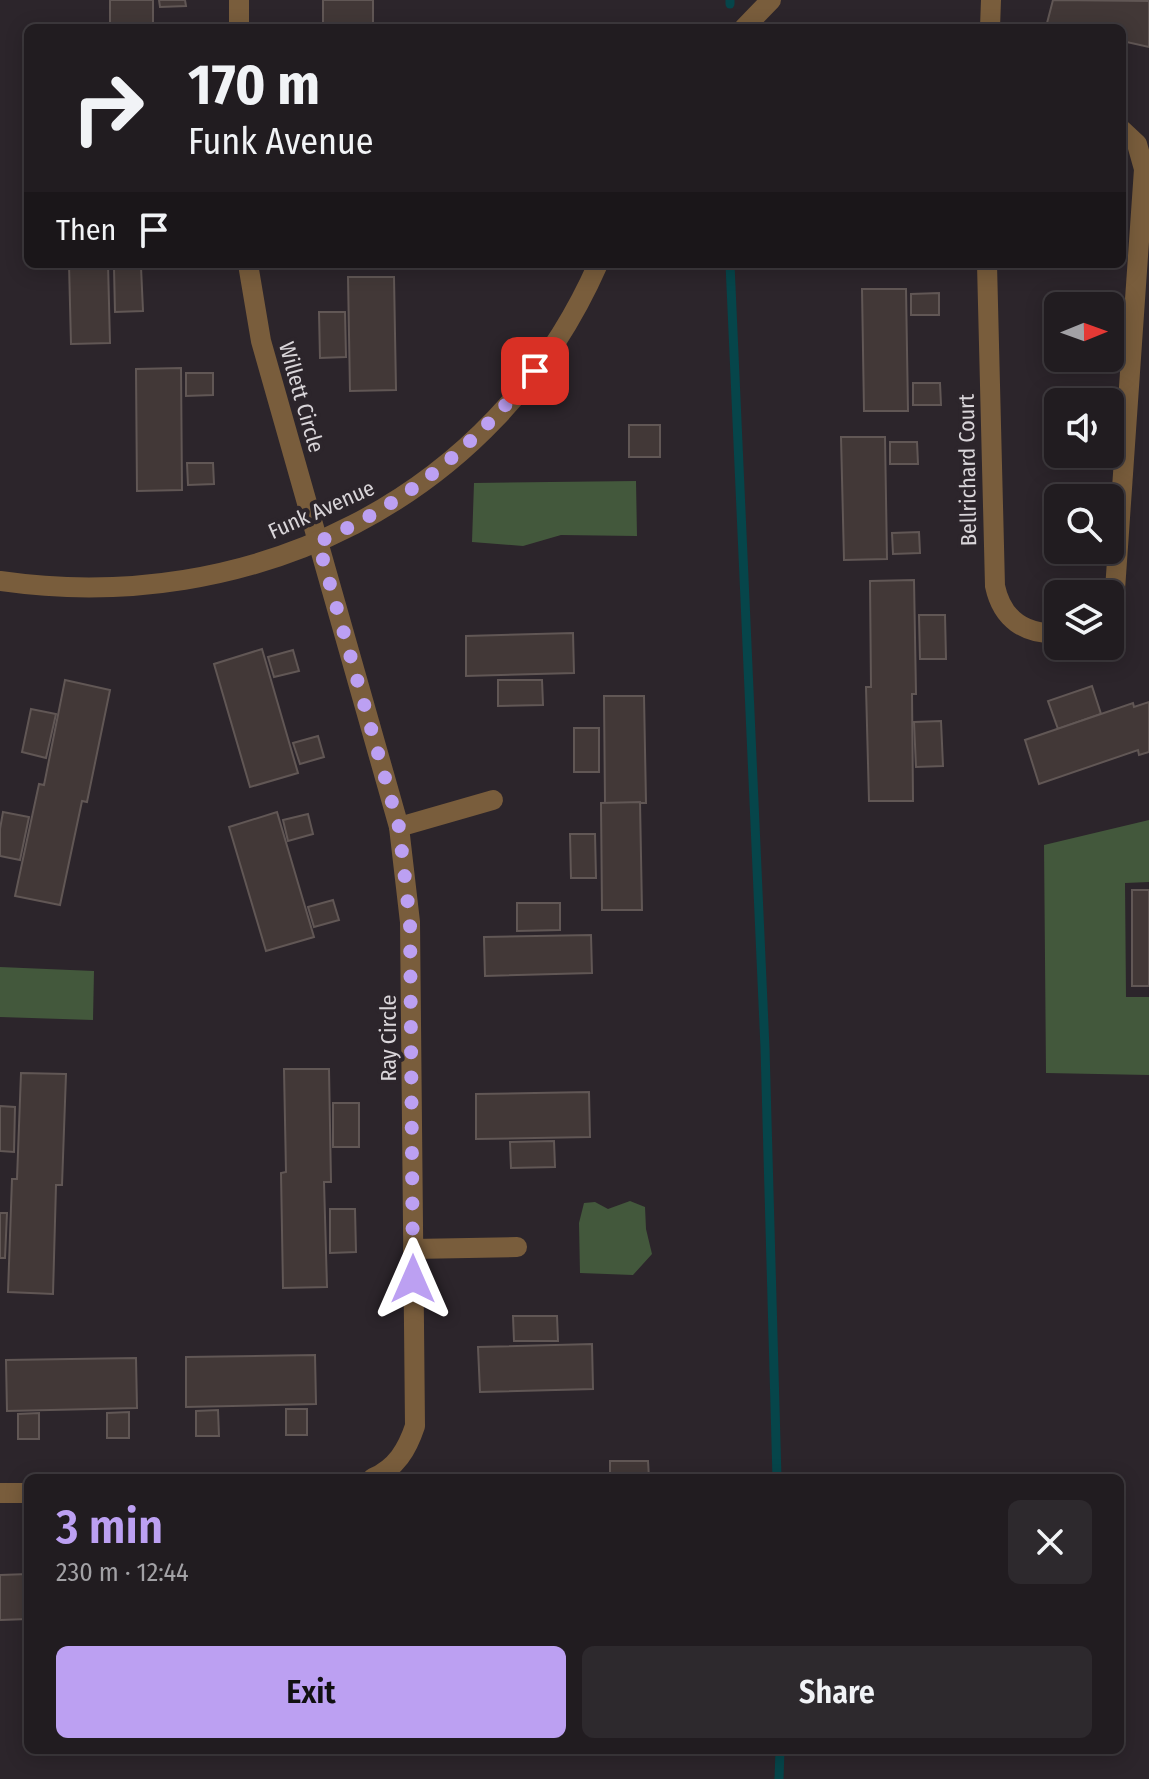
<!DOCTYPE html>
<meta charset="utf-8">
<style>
:root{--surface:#211c20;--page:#2d292d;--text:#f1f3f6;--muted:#a2a1a5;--line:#3e3a3e;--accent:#bca0f2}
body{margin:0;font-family:"Fira Sans Condensed",sans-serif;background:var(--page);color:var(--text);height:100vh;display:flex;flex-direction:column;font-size:30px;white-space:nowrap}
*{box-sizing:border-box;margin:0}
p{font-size:26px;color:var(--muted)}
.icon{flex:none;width:44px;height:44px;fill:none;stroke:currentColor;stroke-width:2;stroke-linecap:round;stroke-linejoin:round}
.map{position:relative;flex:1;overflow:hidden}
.side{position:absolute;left:24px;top:1474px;width:1100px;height:280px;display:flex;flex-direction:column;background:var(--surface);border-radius:12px;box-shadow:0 4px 20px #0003,0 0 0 2px var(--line)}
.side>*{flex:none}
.hud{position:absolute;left:24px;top:24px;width:1102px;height:244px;border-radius:12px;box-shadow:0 4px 20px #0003,0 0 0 2px var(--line);background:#211c20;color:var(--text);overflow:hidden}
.needle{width:52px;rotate:89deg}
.tools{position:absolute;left:1044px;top:292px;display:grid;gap:16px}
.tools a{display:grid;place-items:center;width:80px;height:80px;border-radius:12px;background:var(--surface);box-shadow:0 4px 20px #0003,0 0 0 2px var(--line);font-size:40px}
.pin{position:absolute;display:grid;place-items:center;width:68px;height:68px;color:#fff;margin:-34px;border-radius:16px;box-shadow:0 4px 12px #0006}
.me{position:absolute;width:88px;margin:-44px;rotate:0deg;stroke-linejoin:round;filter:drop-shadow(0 0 6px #0008)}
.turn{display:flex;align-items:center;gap:28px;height:168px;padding:0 32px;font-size:36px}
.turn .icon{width:104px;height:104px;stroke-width:2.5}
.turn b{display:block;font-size:56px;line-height:68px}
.then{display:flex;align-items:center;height:76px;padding:0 32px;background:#0003;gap:16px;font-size:30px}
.round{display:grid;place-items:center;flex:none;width:84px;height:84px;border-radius:12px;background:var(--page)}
.overview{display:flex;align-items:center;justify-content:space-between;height:136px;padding:0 32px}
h1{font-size:48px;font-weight:600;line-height:60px;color:var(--accent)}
.primary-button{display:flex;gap:16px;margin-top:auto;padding:16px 32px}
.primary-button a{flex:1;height:92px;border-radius:12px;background:var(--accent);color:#111;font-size:32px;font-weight:600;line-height:92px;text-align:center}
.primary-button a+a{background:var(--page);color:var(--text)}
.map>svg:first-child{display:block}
</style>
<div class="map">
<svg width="1149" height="1779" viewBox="0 0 1149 1779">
<rect width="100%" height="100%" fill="#2c252b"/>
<g fill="#43583c">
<polygon points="636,481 637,536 561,535 523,546 472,542 474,483"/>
<polygon points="1149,820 1149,882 1125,883 1126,997 1149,997 1149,1075 1046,1073 1044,845"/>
<polygon points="0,967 94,971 93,1020 0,1017"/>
<polygon points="630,1201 645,1207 646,1229 652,1254 633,1275 580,1273 579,1223 584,1203 595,1202 608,1209"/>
</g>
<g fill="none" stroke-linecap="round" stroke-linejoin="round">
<g stroke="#06454a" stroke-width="9">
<polyline points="730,4 730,0"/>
<polyline points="730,264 765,1048 777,1478"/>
<polyline points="779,1779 780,1750"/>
</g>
</g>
<g fill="#423837" stroke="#615755" stroke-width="2">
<rect x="110" y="0" width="43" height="28"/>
<polygon points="159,0 185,0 186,6 160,7"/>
<rect x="323" y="0" width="50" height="28"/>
<polygon points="1053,0 1149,1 1149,47 1122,41 1122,28 1067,28 1047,23"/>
<polygon points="69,264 108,264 110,343 71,344"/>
<polygon points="141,267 143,311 115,312 114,268"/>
<polygon points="348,277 394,277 396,390 350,391"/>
<polygon points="862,289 906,289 908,411 864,411"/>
<polygon points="939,293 939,315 911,315 911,294"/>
<polygon points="319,312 345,312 346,357 320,358"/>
<polygon points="181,368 182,490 137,491 136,369"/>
<polygon points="186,373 213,373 213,395 186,396"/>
<polygon points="913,383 940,383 941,405 913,405"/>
<rect x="629" y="425" width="31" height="32"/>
<polygon points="841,437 885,437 887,559 844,560"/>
<polygon points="890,442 917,442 918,464 890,464"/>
<polygon points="187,463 213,463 214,484 188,485"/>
<polygon points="919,532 920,553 893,554 892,533"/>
<polygon points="914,580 916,694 912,694 913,801 869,801 866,687 871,687 870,581"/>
<polygon points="919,615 945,615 946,659 920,659"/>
<polygon points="573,633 574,673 466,676 466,636"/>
<polygon points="262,649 298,773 250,787 214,664"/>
<polygon points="293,650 299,671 274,677 268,657"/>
<polygon points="65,680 110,690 87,802 82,801 60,905 15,896 39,784 44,785"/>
<polygon points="498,680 542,680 543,705 498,706"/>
<polygon points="1092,686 1101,714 1058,729 1048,701"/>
<polygon points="604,696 644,696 646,803 605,803"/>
<polygon points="1149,702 1149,752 1139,755 1138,750 1039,784 1025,740 1133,703 1134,707"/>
<polygon points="31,709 56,714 46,758 22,752"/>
<polygon points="941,721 943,766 916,767 914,722"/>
<rect x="574" y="728" width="25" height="44"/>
<polygon points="318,736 324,757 300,764 293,743"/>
<polygon points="640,802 642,910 602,910 601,803"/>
<polygon points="3,812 29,817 20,860 0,856 0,829"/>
<polygon points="277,812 314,937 266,951 229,827"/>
<polygon points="308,814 313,834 288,841 283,820"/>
<polygon points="570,834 595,834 596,878 571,878"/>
<rect x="1132" y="890" width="17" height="96"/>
<polygon points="333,900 339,920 314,927 308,907"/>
<polygon points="517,903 560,903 560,930 517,931"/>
<polygon points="591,935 592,973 485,976 484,937"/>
<polygon points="284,1069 329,1069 331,1182 324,1182 327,1287 283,1288 281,1173 286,1172"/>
<polygon points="21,1073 66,1074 62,1185 56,1185 53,1294 8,1292 12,1179 17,1179"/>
<polygon points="589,1092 590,1137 476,1139 476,1094"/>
<rect x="333" y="1103" width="26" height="44"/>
<polygon points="0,1106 15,1107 14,1152 0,1151"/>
<polygon points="554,1141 555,1167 511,1168 510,1142"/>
<polygon points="330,1209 355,1209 356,1252 330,1253"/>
<polygon points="0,1213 7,1213 5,1258 0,1258"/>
<polygon points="513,1316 557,1316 558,1341 514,1341"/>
<polygon points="592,1344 593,1389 480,1392 478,1347"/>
<polygon points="315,1355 316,1404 186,1407 186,1357"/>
<polygon points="136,1358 137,1408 7,1411 6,1360"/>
<rect x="286" y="1409" width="21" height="26"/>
<polygon points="218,1410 219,1436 196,1436 196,1411"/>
<polygon points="129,1412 129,1438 107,1438 107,1413"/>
<polygon points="39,1413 39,1439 18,1439 18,1414"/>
<polygon points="610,1461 648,1461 649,1478 610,1478"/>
<polygon points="28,1574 28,1619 0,1620 0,1575"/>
</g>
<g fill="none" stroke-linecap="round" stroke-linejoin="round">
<g stroke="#795d3c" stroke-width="20">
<polyline points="239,0 239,28"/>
<polyline points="744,28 771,0"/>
<polyline points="990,28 991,0"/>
<path d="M248,264L261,341L399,827L410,922L415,1426C407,1450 396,1468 373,1478"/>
<path d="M987,264L995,586C1002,619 1025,635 1058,633"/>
<path d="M0,581C250,617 494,500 598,264"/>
<polyline points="1110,604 1115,590 1144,169 1137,144 1122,130"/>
<polyline points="399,827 493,800"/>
<polyline points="413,1249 517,1247"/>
<polyline points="0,1493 28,1493"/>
</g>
</g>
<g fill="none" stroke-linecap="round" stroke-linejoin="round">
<path stroke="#bca0f2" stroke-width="14" stroke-dasharray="0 25.2" d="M413,1279L410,922L399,827L318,542C410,501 471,448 535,371"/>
</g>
<g text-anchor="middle" stroke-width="8" stroke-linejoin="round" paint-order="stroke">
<g font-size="22" fill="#d9d5d9" stroke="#2c252b">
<text transform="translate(302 397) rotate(74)" y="8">Willett Circle</text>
<text transform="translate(967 470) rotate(-91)" y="8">Bellrichard Court</text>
<text transform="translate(321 509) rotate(-24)" y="8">Funk Avenue</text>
<text transform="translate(388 1038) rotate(-90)" y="8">Ray Circle</text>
</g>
</g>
</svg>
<div class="tools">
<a><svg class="needle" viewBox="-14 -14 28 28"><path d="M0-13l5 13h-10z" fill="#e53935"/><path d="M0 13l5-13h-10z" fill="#a2a1a5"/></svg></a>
<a><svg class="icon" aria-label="sound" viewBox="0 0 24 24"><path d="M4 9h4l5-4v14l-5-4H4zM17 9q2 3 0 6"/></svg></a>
<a><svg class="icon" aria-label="search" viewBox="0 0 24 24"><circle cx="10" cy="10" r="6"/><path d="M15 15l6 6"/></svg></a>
<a><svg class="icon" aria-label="layers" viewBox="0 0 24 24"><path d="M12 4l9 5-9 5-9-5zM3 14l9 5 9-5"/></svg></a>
</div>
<div class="pin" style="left:535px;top:371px;background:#d93025"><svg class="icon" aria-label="arrive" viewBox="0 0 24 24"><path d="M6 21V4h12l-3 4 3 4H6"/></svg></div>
<svg class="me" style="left:413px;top:1279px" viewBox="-20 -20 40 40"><path d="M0-17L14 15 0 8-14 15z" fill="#bca0f2" stroke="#fff" stroke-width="4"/></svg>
<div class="hud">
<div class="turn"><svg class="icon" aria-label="right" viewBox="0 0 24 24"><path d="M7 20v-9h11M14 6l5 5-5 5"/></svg><div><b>170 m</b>Funk Avenue</div></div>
<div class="then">Then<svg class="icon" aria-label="arrive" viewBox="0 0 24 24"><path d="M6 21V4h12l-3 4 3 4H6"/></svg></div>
</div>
<section class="side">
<div class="overview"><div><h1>3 min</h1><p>230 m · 12:44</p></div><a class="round"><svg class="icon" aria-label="close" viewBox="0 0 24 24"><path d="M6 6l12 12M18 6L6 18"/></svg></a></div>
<div class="primary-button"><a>Exit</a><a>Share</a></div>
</section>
</div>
